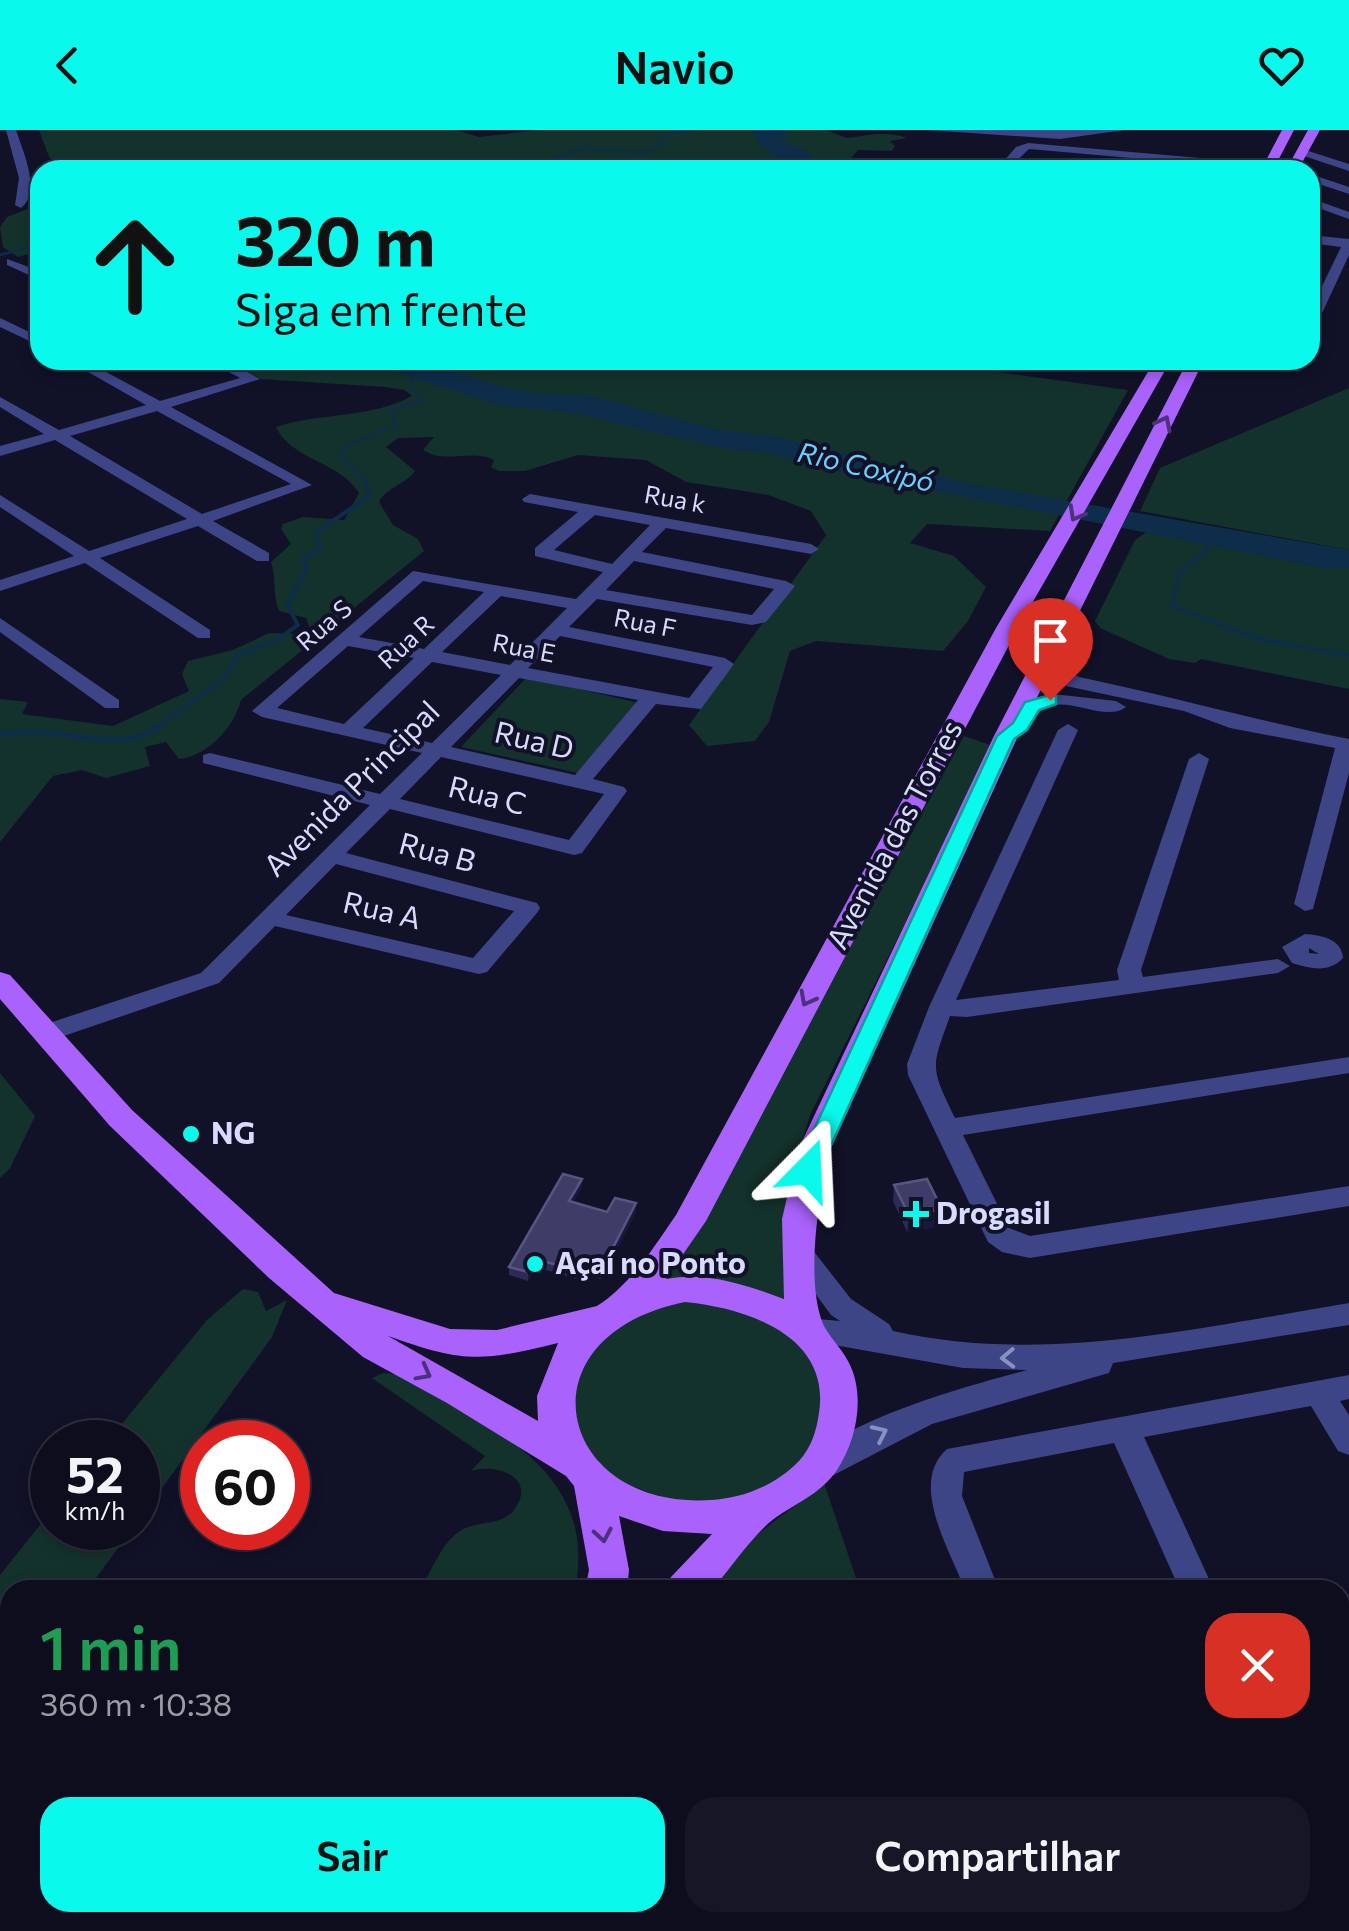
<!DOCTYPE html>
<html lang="pt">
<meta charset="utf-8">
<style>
:root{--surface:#0d0d1e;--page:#161627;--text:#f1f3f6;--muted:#9a9ca4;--line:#2d2d3c;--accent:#09faec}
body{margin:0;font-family:Commissioner,sans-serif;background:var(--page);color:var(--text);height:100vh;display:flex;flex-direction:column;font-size:38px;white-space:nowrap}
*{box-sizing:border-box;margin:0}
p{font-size:32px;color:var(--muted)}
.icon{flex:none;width:55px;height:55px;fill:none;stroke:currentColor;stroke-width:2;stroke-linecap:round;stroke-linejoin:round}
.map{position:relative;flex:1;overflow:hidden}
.sheet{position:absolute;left:0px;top:1450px;width:1350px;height:352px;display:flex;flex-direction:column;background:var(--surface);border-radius:30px 30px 0 0;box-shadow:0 5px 15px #0003,0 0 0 2px var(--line)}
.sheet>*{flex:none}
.banner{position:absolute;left:30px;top:30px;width:1290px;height:210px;border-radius:30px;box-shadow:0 5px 15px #0003,0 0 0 2px var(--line);background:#09faec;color:#111;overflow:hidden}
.speed{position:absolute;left:30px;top:1290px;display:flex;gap:20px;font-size:50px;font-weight:700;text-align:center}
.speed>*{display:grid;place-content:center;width:130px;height:130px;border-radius:50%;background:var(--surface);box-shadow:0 5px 15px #0003,0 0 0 2px var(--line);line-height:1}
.speed small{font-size:25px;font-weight:400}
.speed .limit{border:15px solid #d22;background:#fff;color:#111}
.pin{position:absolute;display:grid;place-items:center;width:85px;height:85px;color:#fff;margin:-102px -42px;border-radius:50% 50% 50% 0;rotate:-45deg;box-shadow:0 0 10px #0007}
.pin .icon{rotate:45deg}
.me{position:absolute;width:110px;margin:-55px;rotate:21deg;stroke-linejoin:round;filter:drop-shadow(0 0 8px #0008)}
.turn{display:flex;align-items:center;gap:35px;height:210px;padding:0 40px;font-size:45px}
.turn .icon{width:130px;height:130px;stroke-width:2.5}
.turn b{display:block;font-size:70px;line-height:85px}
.round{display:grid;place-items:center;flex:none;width:105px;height:105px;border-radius:30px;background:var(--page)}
.summary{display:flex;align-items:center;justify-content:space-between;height:170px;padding:0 40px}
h1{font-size:60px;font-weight:600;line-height:75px;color:#1e9e55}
.cta{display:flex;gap:20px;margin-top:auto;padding:20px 40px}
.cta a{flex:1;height:115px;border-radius:30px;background:var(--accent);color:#111;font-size:40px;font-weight:600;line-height:115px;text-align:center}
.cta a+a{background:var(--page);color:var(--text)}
header{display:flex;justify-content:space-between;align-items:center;height:130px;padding:0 40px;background:var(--accent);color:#111;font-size:45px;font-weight:600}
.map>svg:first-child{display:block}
</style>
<header><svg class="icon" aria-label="back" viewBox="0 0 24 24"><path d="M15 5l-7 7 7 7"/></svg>Navio<svg class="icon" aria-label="heart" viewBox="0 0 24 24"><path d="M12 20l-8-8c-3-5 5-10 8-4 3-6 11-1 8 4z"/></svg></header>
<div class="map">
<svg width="1349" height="1801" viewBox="0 0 1349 1801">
<rect width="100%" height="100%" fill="#111128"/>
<g fill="#14322c">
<path d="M39,0H456L479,7L539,0H826L847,8C868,5 886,0 907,8L890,11L895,16L892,21L858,20L847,33L852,38L847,40H63L49,27Z"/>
<polygon points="40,74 40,121 18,127 3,117 0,97 7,87"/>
<path d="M227,230H911L1128,260L1050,401L927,394L910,413L954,426L986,457L968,491L943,521L816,511L790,521L769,592L755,611L707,616L689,595L826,405L811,381L768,365L686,352L646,330L578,325L525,341H499L491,337L494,330C473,318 445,335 423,320L434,307L398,308L386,317L415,341C405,355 387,357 379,372L393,395L418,409L424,421L241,570C234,597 208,626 179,629L166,612L145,617L150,636L106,648L82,640L53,646L0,712V569L28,572L22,584L113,596L189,561L182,544L188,531L233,520L269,503L300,504L310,499L306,488L279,481C272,463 277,449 271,432L291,414L281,399L283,394L303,387L344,390L359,363C339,331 291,330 276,297C321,282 370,289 412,266L405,260L384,257L261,249Z"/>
<polygon points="1349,258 1349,420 1140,381 1160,338"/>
<polygon points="1148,401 1324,438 1349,438 1349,559 1201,529 1195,533 1169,529 1100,498 1095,491 1135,410"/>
<polygon points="527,547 639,573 583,644 461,617"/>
<polygon points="964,606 993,616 811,983 794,1037 785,1084 794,1171 734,1155 665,1148 696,1099"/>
<polygon points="0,943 35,986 10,1038 0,1048"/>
<polygon points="243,1159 258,1162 266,1181 287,1170 272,1207 138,1391 138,1312 107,1312 207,1190"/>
<polygon points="687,1169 718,1171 776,1191 815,1233 824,1258 816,1312 799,1336 774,1355 744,1369 675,1373 612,1348 575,1302 573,1248 584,1223 627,1185"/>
<path d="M383,1243L395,1244C483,1293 600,1337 575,1460H420C431,1442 442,1412 460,1401C478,1389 503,1398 516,1377C536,1346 494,1333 471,1341L485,1326L372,1248Z"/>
<polygon points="824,1353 860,1460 702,1460 744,1415"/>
<polygon points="52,1380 52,1398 133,1398 87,1460 10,1460 10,1565 0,1579 0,1445"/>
<polygon points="215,1792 415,1792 416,1793 411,1801 210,1801"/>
<polygon points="972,1792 975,1801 599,1801 599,1793"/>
</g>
<g fill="#0e2d4a">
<path d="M754,0L789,1L780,9L813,25C805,45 782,40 764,40L777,26L759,14Z"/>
<polygon points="356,230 417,230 497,255 536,263 592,266 714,299 773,306 966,353 1349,420 1349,438 1324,438 841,342 770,323 728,319 569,282 500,275"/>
</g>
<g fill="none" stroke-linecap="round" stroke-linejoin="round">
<g stroke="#0e2d4a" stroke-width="2.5">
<polyline points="523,40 583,18 647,23 671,3 692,0"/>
<polyline points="0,125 26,118 40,108"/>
<polyline points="366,352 340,323 354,312 396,296 391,280 422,271 411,257 414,244"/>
</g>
<g stroke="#0e2d4a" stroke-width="4">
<polyline points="1204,410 1208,419 1179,443 1172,476 1258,509 1349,525"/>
<polyline points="153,600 224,549 237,526 277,510 298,495 287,475 307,438 303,429 321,418 315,403 369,366 365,350"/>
</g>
<path stroke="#0e2d4a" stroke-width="5" d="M0,604C13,603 27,601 40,602C77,604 124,621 157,597"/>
<g fill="#3d4586" fill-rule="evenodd">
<path d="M6,0H16C23,22 42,62 21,78L15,75L19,48Z"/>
<polygon points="928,0 1125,0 1060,9"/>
<polygon points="1028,13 1269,34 1274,37 1267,40 1029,19 1007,40 996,40 1016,17"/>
<polygon points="1302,19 1349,34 1349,41 1298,24"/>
<polygon points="1310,44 1349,57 1349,64 1310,51"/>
<polygon points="1310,68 1349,82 1349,89 1310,75"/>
<polygon points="1310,105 1349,109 1349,125 1317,194 1310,198 1310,181 1341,117 1310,113"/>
<polygon points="7,129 40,141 40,150 7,135"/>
<polygon points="0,188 40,207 40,216 0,197"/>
<path d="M67,230H84L160,271L240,248L207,230H225L260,249L171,277L312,355L213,391L269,423V431H257L198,396L100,428L210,500V508H198L85,433L0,461V450L74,426L0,377V365L89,421L187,389L55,310L0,326V316L44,304L0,277V267L59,300L146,275ZM157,281L291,354L202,384L70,306Z"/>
<path d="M530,364L811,414L819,419L811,424L666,398L642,422L786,451L795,456L766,492L752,495L597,469L569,497L725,528L734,534L701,579L656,574L593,649L624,657L627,661L582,723L574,725L390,679L346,723L537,773L540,778L537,783L487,842L479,844L275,796L219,853L55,909H37L33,903L37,897L201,843L370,675L203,633V625L210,623L380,664L422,623L262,587L252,581L413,441L576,469L603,442L535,426V418L578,382L524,372L522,369ZM595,385L650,395L612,434L554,420ZM634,431L774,459L752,485L606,460ZM423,451L484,462L424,519L359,507ZM501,466L567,478L510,535L442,522ZM560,506L713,537L689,568L528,538ZM348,516L414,528L344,594L277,578ZM432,532L501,545L432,613L363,598ZM519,548L638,570L575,645L451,617ZM441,627L604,664L569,710L400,669ZM336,734L514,781L473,828L286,785Z"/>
<polygon points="0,488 119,570 119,578 105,578 0,502"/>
<path d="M1058,500L1067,506L1062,538L1079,547C1170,566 1258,591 1349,609V643L1313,779L1305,781L1294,774L1335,618L1230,598L1184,581L1066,556L1047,545L1043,536L1049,506Z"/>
<path d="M1053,564L1116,571L1126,577C1105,593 1069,565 1044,578C1034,583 1029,596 1022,604H1008L1005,600L1025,573Z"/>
<path d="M1068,594L1078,600L956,870L1119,850L1117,840L1189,629L1199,623L1209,629L1141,840L1143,847L1278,829L1290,836L1278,843L967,887L950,886C931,939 930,936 955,988L1349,927V943L963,1005L1009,1098L1030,1106L1349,1056V1076L1030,1128L1002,1122L988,1112L908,945L907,934L929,877L1058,600Z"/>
<path d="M1305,804C1321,805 1342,809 1343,828C1328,844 1310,838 1292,833L1282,817ZM1309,818L1319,824L1309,823Z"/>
<path d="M798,1110L808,1114L851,1169L889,1194L893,1201C1044,1235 1198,1198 1349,1173V1195L1113,1233L1109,1243L932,1294L824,1350L813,1346L808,1337C830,1292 978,1253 1027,1240L963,1238L795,1208L791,1200L795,1192L806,1188L840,1191L831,1185L784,1121L788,1114Z"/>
<path d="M1349,1245V1269L1340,1271L1349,1285V1325L1338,1321L1311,1276L1144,1307L1214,1460H1180L1114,1313L964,1342L962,1366L999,1460H965C950,1420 908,1353 947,1319Z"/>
<polygon points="1340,1725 1349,1729 1349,1783 1340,1779"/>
<rect x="569" y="1792" width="40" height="9"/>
<polygon points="1096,1792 1137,1792 1140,1801 1100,1801"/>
</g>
<g fill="#aa62fc" fill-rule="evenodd">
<polygon points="1282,0 1294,0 1273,40 1261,40"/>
<polygon points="1308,0 1320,0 1298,40 1286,40"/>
<path d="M1155,230H1171L1018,498L706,1091L666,1149C707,1141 746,1155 784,1169L782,1089L798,1020L994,606L1188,230H1204L1018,606L830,1020C819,1064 805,1150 823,1194C828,1205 842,1219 848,1231C866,1264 857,1310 837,1340C821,1363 800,1371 778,1386C756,1400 730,1439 712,1460H665L671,1447L712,1404L663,1401L619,1386L629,1440L627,1460H585L589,1440L574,1356L566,1346L447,1273L363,1227L269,1148L110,996L0,869V842L10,845L132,980L334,1163L450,1199L497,1200L597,1176C629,1156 655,1116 676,1085L996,498ZM685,1172C746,1178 831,1205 819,1283C816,1302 812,1316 799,1331C776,1355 743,1368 711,1370C556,1380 517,1206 685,1172ZM388,1206C464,1233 480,1232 558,1213L537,1266L538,1291Z"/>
<polygon points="426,1792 475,1792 471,1801 423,1801"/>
<polygon points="480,1792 529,1792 525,1801 477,1801"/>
</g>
</g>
<g fill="#2c2a56">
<polygon points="894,1055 942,1079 940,1096 907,1102 893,1071"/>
<polygon points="582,1057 573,1073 607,1082 636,1082 601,1149 579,1143 576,1149 536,1137 528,1151 509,1145 509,1137"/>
</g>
<g fill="#19183c">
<polygon points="582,1049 582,1057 569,1080 569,1071"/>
<polygon points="636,1073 636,1082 601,1149 601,1141"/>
<polygon points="942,1079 940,1096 907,1102 909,1085"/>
<polygon points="535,1129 536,1137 528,1151 528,1142"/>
</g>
<g fill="#3e3d68" stroke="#56567f" stroke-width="2.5">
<polygon points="563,1044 582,1049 569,1071 607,1082 615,1068 636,1073 601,1141 579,1135 576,1140 535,1129 528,1142 509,1137"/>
<polygon points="927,1049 942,1079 909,1085 894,1055"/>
</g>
<defs><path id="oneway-chevron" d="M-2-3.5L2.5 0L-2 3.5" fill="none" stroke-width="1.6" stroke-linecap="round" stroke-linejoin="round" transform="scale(2.5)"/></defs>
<g stroke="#4e317d">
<use href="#oneway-chevron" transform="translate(1164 293) rotate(-63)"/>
<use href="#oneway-chevron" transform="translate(1076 384) rotate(119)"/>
<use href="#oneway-chevron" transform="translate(807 869) rotate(118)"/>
<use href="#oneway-chevron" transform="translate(424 1243) rotate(28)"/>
<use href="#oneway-chevron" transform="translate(603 1405) rotate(80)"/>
</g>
<g stroke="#8a90c2">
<use href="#oneway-chevron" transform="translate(1008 1228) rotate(178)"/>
<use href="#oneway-chevron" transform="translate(880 1303) rotate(-25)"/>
</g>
<polygon fill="#09faec" stroke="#06a299" stroke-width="2.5" points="1050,565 1056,566 1056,574 1039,580 1027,600 1014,609 820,1040 817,1046 799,1046 795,1040 997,606 1013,593 1025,572"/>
<g fill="#09faec" stroke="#111128" stroke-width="4">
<circle cx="191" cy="1004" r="10"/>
<path d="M911 1069h10v10h10v10h-10v10h-10v-10h-10v-10h10z"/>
<circle cx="535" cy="1134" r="10"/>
</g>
<g text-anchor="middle" stroke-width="8" stroke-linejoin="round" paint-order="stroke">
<g font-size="25" fill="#d8dafe" stroke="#111128">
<text transform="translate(675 369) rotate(10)" y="9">Rua k</text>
<text transform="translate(645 493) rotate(11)" y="9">Rua F</text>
<text transform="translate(324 495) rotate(-41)" y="9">Rua S</text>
<text transform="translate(406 512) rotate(-43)" y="9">Rua R</text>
<text transform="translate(524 518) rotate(11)" y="9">Rua E</text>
</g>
<g font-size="28" font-style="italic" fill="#69cffc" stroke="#111128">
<text transform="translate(866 337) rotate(13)" y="10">Rio Coxipó</text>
</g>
<g font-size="30" fill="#d8dafe" stroke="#111128">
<text transform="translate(534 611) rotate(13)" y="10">Rua D</text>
<text transform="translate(352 659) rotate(-45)" y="10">Avenida Principal</text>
<text transform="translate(487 666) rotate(14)" y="10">Rua C</text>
<text transform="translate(895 705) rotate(-62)" y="10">Avenida das Torres</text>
<text transform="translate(437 723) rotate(15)" y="10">Rua B</text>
<text transform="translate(382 781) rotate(13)" y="10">Rua A</text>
</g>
<g font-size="30" font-weight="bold" fill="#d8dafe" stroke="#111128" text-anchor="start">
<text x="211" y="1014">NG</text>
<text x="936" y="1094">Drogasil</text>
<text x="555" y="1144">Açaí no Ponto</text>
</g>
</g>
</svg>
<div class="speed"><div>52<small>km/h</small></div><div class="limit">60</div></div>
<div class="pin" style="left:1050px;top:570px;background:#d93025"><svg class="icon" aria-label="arrive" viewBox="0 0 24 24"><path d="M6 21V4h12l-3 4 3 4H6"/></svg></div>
<svg class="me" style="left:808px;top:1040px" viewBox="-20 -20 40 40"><path d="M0-17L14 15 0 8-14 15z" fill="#09faec" stroke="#fff" stroke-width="4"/></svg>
<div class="banner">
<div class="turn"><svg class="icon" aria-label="ahead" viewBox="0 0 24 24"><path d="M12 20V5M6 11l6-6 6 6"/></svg><div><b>320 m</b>Siga em frente</div></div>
</div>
<section class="sheet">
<div class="summary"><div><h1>1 min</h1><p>360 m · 10:38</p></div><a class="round" style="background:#d93025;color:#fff"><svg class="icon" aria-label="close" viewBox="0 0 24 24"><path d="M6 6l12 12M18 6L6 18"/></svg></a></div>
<div class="cta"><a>Sair</a><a>Compartilhar</a></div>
</section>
</div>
